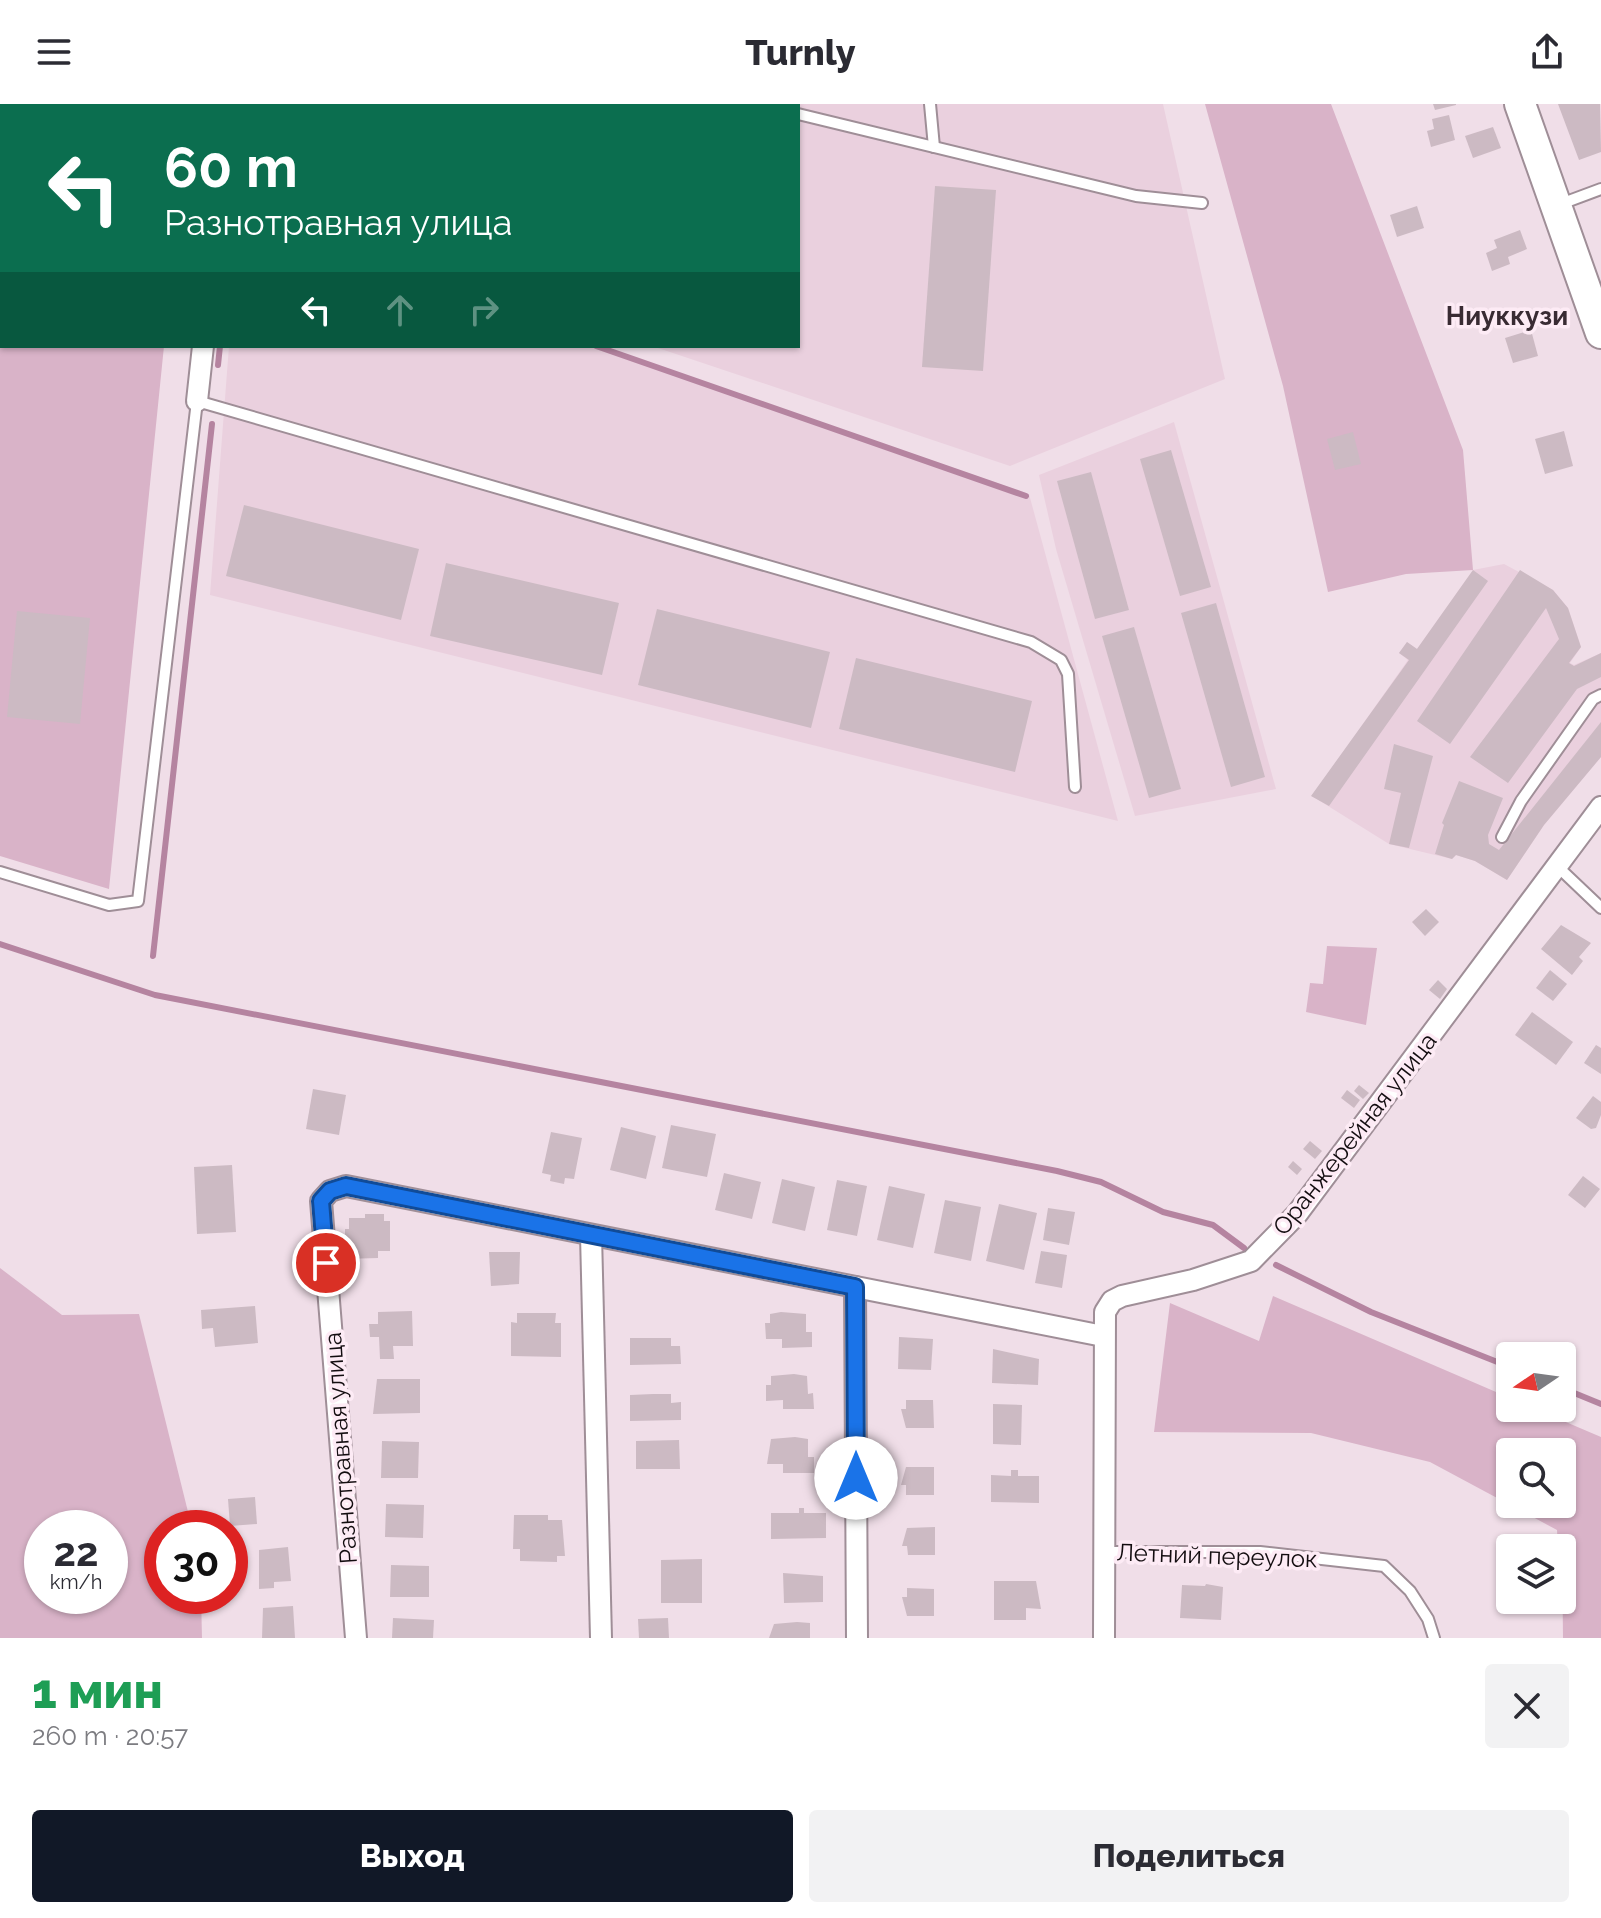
<!DOCTYPE html>
<html lang="ru">
<meta charset="utf-8">
<style>
:root{--surface:#fff;--page:#f2f2f3;--text:#2b2b33;--muted:#7c7c81;--accent:#111827}
body{margin:0;font-family:Raleway,sans-serif;background:var(--page);color:var(--text);height:100vh;display:flex;flex-direction:column;font-size:30px;white-space:nowrap}
*{box-sizing:border-box;margin:0}
p{font-size:26px;color:var(--muted)}
.icon{flex:none;width:44px;height:44px;fill:none;stroke:currentColor;stroke-width:2;stroke-linecap:round;stroke-linejoin:round}
.map{position:relative;height:1534px;overflow:hidden}
.details{display:flex;flex-direction:column;background:var(--surface);flex:1}
.details>*{flex:none}
.banner{position:absolute;left:0px;top:0px;width:800px;height:244px;box-shadow:0 2px 6px #0004;background:#0b6e4f;color:#fff;overflow:hidden}
.needle{width:52px;rotate:257deg}
.controls{position:absolute;left:1496px;top:1238px;display:grid;gap:16px}
.controls a{display:grid;place-items:center;width:80px;height:80px;border-radius:8px;background:var(--surface);box-shadow:0 2px 6px #0004;font-size:40px}
.speed{position:absolute;left:24px;top:1406px;display:flex;gap:16px;font-size:40px;font-weight:700;text-align:center}
.speed>*{display:grid;place-content:center;width:104px;height:104px;border-radius:50%;background:var(--surface);box-shadow:0 2px 6px #0004;line-height:1}
.speed small{font-size:20px;font-weight:400}
.speed .limit{border:12px solid #d22;background:#fff;color:#111}
.pin{position:absolute;display:grid;place-items:center;width:68px;height:68px;color:#fff;margin:-34px;border:4px solid #fff;border-radius:50%;box-shadow:0 2px 8px #0007}
.me{position:absolute;width:88px;margin:-44px;rotate:0deg;stroke-linejoin:round;filter:drop-shadow(0 0 6px #0008)}
.turn{display:flex;align-items:center;gap:28px;height:168px;padding:0 32px;font-size:36px}
.turn .icon{width:104px;height:104px;stroke-width:2.5}
.turn b{display:block;font-size:56px;line-height:68px}
.lanes{display:flex;align-items:center;height:76px;padding:0 32px;background:#0003;justify-content:center;gap:40px;direction:ltr}
.lanes .off{opacity:.35}
.round{display:grid;place-items:center;flex:none;width:84px;height:84px;border-radius:8px;background:var(--page)}
.headline{display:flex;align-items:center;justify-content:space-between;height:136px;padding:0 32px}
h1{font-size:48px;font-weight:800;line-height:60px;color:#1e9e55}
.button{display:flex;gap:16px;margin-top:auto;padding:16px 32px}
.button a{flex:1;height:92px;border-radius:8px;background:var(--accent);color:#fff;font-size:32px;font-weight:800;line-height:92px;text-align:center}
.button a+a{background:var(--page);color:var(--text)}
header{display:flex;justify-content:space-between;align-items:center;height:104px;padding:0 32px;background:var(--surface);font-size:36px;font-weight:800}
.map>svg:first-child{display:block}
</style>
<header><svg class="icon" aria-label="menu" viewBox="0 0 24 24"><path d="M4 6h16M4 12h16M4 18h16"/></svg>Turnly<svg class="icon" aria-label="share" viewBox="0 0 24 24"><path d="M12 15V3M7 8l5-5 5 5M5 13v7h14v-7"/></svg></header>
<div class="map">
<svg width="1601" height="1534" viewBox="0 0 1601 1534">
<rect width="100%" height="100%" fill="#f0dee8"/>
<g fill="#ead0de">
<polygon points="288,0 1163,0 1225,275 1010,362 652,242 798,242 798,2"/>
<polygon points="229,242 599,242 1029,390 1118,717 210,491"/>
<polygon points="1174,318 1276,685 1135,712 1056,445 1039,371"/>
<polygon points="1504,460 1553,486 1568,504 1581,543 1570,559 1574,561 1601,549 1601,653 1544,721 1507,776 1475,757 1456,751 1452,755 1389,740 1312,692 1408,556 1399,549 1407,538 1417,545 1473,466"/>
</g>
<g fill="#d9b3c8" fill-rule="evenodd">
<polygon points="0,0 188,0 2,2 2,242 164,242 109,785 0,752"/>
<polygon points="1205,0 1331,0 1463,346 1473,466 1406,470 1328,488 1283,282"/>
<polygon points="1327,842 1377,844 1366,921 1306,908 1310,879 1323,880"/>
<path d="M0,1164L62,1211L139,1210L192,1424H162V1492H201L202,1534H0ZM110,1424V1492H42V1424Z"/>
<path d="M1273,1192L1510,1294V1304H1533L1601,1333V1534H1563L1562,1444H1558L1557,1426L1430,1358L1311,1329L1154,1328L1170,1199L1259,1237ZM1562,1348V1400H1510V1348Z"/>
</g>
<g fill="none" stroke-linecap="round" stroke-linejoin="round">
<g stroke="#b584a0" stroke-width="6">
<polyline points="250,2 250,0"/>
<polyline points="596,242 1026,392"/>
<polyline points="218,261 220,242"/>
<polyline points="0,840 155,891 1057,1067 1101,1078 1163,1108 1213,1121 1244,1144"/>
<polyline points="153,852 212,320"/>
<polyline points="1276,1161 1371,1208 1510,1263"/>
<polyline points="1562,1284 1601,1300"/>
</g>
</g>
<g fill="#ccbac3">
<polygon points="1433,0 1456,0 1456,1 1435,6"/>
<polygon points="1558,0 1600,0 1601,48 1579,56"/>
<polygon points="1449,11 1455,36 1431,43 1427,27 1434,25 1432,15"/>
<polygon points="1493,23 1501,44 1473,54 1465,32"/>
<polygon points="935,82 996,86 983,267 922,263"/>
<polygon points="1417,102 1424,124 1397,133 1390,111"/>
<polygon points="1520,126 1527,145 1508,153 1510,160 1492,167 1486,149 1497,144 1494,136"/>
<polygon points="1531,226 1538,252 1513,259 1505,234"/>
<polygon points="1564,327 1573,362 1545,370 1535,335"/>
<polygon points="1353,328 1361,360 1335,366 1327,335"/>
<polygon points="1171,346 1211,483 1180,492 1140,355"/>
<polygon points="1091,368 1129,506 1095,515 1057,377"/>
<polygon points="244,401 419,445 401,516 226,472"/>
<polygon points="446,459 619,499 602,571 430,532"/>
<polygon points="1473,466 1488,477 1329,702 1311,692 1409,556 1399,549 1407,538 1417,545"/>
<polygon points="1520,466 1553,486 1568,504 1581,543 1569,559 1574,562 1601,549 1601,573 1577,585 1508,679 1470,653 1559,535 1546,504 1450,640 1417,617"/>
<polygon points="1216,499 1265,673 1231,683 1181,509"/>
<polygon points="657,505 830,548 811,624 638,581"/>
<polygon points="17,507 90,514 80,620 7,613"/>
<polygon points="1134,523 1181,685 1149,694 1102,532"/>
<polygon points="856,554 1032,597 1015,668 839,625"/>
<polygon points="1601,618 1601,653 1544,721 1507,776 1475,757 1456,751 1452,755 1435,750 1444,721 1442,719 1459,677 1503,694 1488,731 1489,740 1499,746"/>
<polygon points="1394,640 1433,652 1409,744 1389,740 1401,689 1384,685"/>
<polygon points="1426,805 1439,818 1425,832 1412,818"/>
<polygon points="1561,821 1591,839 1579,853 1583,857 1572,871 1541,845"/>
<polygon points="1550,866 1567,880 1553,897 1536,884"/>
<polygon points="1438,876 1447,885 1440,895 1429,886"/>
<polygon points="1532,908 1573,938 1556,961 1515,931"/>
<polygon points="1596,941 1601,944 1601,970 1584,959"/>
<polygon points="1359,981 1369,989 1363,995 1354,987"/>
<polygon points="313,985 346,991 339,1031 306,1025"/>
<polygon points="1347,986 1360,996 1354,1004 1341,994"/>
<polygon points="1593,992 1601,998 1601,1011 1596,1024 1591,1025 1576,1014"/>
<polygon points="671,1021 716,1030 707,1073 662,1064"/>
<polygon points="621,1023 656,1032 646,1075 610,1066"/>
<polygon points="551,1028 582,1034 574,1075 565,1074 564,1080 550,1077 551,1071 542,1069"/>
<polygon points="1310,1037 1322,1047 1315,1055 1303,1045"/>
<polygon points="1293,1057 1302,1065 1297,1071 1288,1063"/>
<polygon points="232,1061 236,1128 197,1130 194,1063"/>
<polygon points="724,1069 761,1078 752,1115 715,1106"/>
<polygon points="1583,1072 1600,1085 1585,1104 1568,1091"/>
<polygon points="782,1075 815,1083 805,1127 772,1119"/>
<polygon points="837,1076 867,1082 857,1132 827,1126"/>
<polygon points="889,1082 925,1090 913,1144 877,1136"/>
<polygon points="945,1096 981,1103 971,1157 934,1149"/>
<polygon points="999,1100 1037,1109 1024,1166 986,1157"/>
<polygon points="1048,1104 1075,1108 1069,1141 1043,1136"/>
<polygon points="365,1110 384,1110 384,1117 390,1117 390,1147 378,1147 378,1154 345,1155 345,1125 349,1125 349,1114 365,1114"/>
<polygon points="1041,1147 1067,1151 1062,1184 1035,1179"/>
<polygon points="489,1148 520,1148 519,1180 491,1182"/>
<polygon points="255,1202 258,1239 215,1243 213,1224 202,1225 201,1206"/>
<polygon points="412,1207 413,1242 393,1242 394,1255 380,1255 379,1233 370,1233 369,1220 378,1220 378,1208"/>
<polygon points="781,1208 806,1210 806,1228 812,1228 812,1243 782,1244 782,1235 766,1235 765,1219 770,1219 770,1210"/>
<polygon points="517,1209 556,1209 555,1219 561,1219 561,1253 511,1252 511,1218 517,1219"/>
<polygon points="899,1233 933,1235 931,1266 898,1265"/>
<polygon points="630,1234 671,1234 671,1242 680,1242 681,1260 630,1261"/>
<polygon points="993,1245 1039,1255 1038,1281 992,1279"/>
<polygon points="794,1270 807,1272 808,1290 813,1289 814,1305 783,1305 783,1296 766,1297 766,1281 771,1281 771,1272"/>
<polygon points="377,1275 420,1275 420,1309 373,1310"/>
<polygon points="653,1290 671,1290 671,1299 681,1298 681,1316 630,1317 630,1291"/>
<polygon points="906,1296 933,1296 934,1324 906,1324 901,1305 906,1305"/>
<polygon points="993,1300 1022,1301 1021,1341 993,1340"/>
<polygon points="795,1333 808,1335 808,1353 814,1353 814,1369 783,1369 783,1360 767,1360 771,1335"/>
<polygon points="679,1336 680,1365 636,1365 636,1337"/>
<polygon points="382,1337 419,1338 418,1374 381,1374"/>
<polygon points="906,1363 934,1363 934,1391 906,1391 906,1381 901,1381"/>
<polygon points="1011,1366 1018,1366 1018,1372 1039,1372 1039,1399 991,1398 991,1371 1011,1372"/>
<polygon points="255,1393 257,1420 230,1422 228,1395"/>
<polygon points="386,1400 424,1401 423,1434 385,1433"/>
<polygon points="799,1404 804,1404 804,1409 826,1409 826,1434 771,1435 771,1409 799,1409"/>
<polygon points="514,1411 548,1411 548,1416 562,1416 565,1452 557,1452 557,1458 520,1457 520,1445 513,1445"/>
<polygon points="935,1423 935,1451 908,1451 907,1442 902,1442 907,1424"/>
<polygon points="288,1443 291,1477 274,1478 274,1484 259,1485 259,1446"/>
<polygon points="702,1455 702,1499 661,1499 661,1456"/>
<polygon points="391,1461 429,1462 429,1493 390,1493"/>
<polygon points="783,1469 823,1472 823,1498 784,1499"/>
<polygon points="994,1477 1036,1477 1041,1505 1026,1504 1026,1516 994,1516"/>
<polygon points="1206,1480 1223,1483 1221,1516 1180,1514 1182,1481 1205,1482"/>
<polygon points="907,1484 934,1485 934,1512 907,1512 902,1493 907,1493"/>
<polygon points="293,1502 295,1534 262,1534 263,1504"/>
<polygon points="393,1514 434,1516 433,1534 392,1534"/>
<polygon points="668,1514 669,1534 639,1534 638,1515"/>
<polygon points="797,1518 810,1519 810,1534 769,1534 774,1520"/>
</g>
<g fill="none" stroke-linecap="round" stroke-linejoin="round">
<g stroke="#9f8e97" stroke-width="14">
<g id="lane">
<polyline points="756,0 764,2"/>
<polyline points="930,0 934,43"/>
<polyline points="798,10 1136,92 1202,99"/>
<polyline points="1558,101 1601,85"/>
<polyline points="1502,733 1521,697 1593,595 1601,591"/>
<polyline points="1558,763 1601,804"/>
<polyline points="0,768 109,801 138,797 197,297 1031,538 1061,556 1068,570 1075,683"/>
<polyline points="1104,1448 1260,1448 1384,1462 1410,1487 1428,1515 1434,1534"/>
</g>
</g>
<g stroke="#9f8e97" stroke-width="24">
<g id="street">
<polyline points="231,2 231,0"/>
<polyline points="197,297 203,242"/>
<polyline points="591,1131 601,1534"/>
<polyline points="855,1183 857,1534"/>
<polyline points="356,1534 321,1097 330,1087 346,1082 1103,1232"/>
<polyline points="1104,1534 1105,1208 1112,1197 1122,1192 1193,1176 1251,1157 1297,1110 1601,703"/>
</g>
</g>
<g stroke="#9f8e97" stroke-width="34">
<polyline id="secondary" points="1520,0 1601,229"/>
</g>
<use href="#lane" stroke="#fff" stroke-width="10"/>
<use href="#street" stroke="#fff" stroke-width="20"/>
<use href="#secondary" stroke="#fff" stroke-width="30"/>
</g>
<g fill="none" stroke-linecap="round" stroke-linejoin="round">
<g stroke="#114b97" stroke-width="20">
<polyline id="route" points="326,1159 321,1097 330,1087 346,1082 855,1183 856,1374"/>
</g>
<use href="#route" stroke="#1a73e8" stroke-width="14"/>
</g>
<g text-anchor="middle" stroke-width="7" stroke-linejoin="round" paint-order="stroke">
<g font-size="24" fill="#130d10" stroke="#fdebf5">
<text transform="translate(1355 1030) rotate(-52)" y="8">Оранжерейная улица</text>
<text transform="translate(341 1344) rotate(-94)" y="8">Разнотравная улица</text>
<text transform="translate(1217 1452) rotate(2)" y="8">Летний переулок</text>
</g>
<g font-size="26" font-weight="bold" fill="#392b33" stroke="#fdebf5">
<text x="1507" y="221">Ниуккузи</text>
</g>
</g>
</svg>
<div class="controls">
<a><svg class="needle" viewBox="-14 -14 28 28"><path d="M0-13l5 13h-10z" fill="#e53935"/><path d="M0 13l5-13h-10z" fill="#7c7c81"/></svg></a>
<a><svg class="icon" aria-label="search" viewBox="0 0 24 24"><circle cx="10" cy="10" r="6"/><path d="M15 15l6 6"/></svg></a>
<a><svg class="icon" aria-label="layers" viewBox="0 0 24 24"><path d="M12 4l9 5-9 5-9-5zM3 14l9 5 9-5"/></svg></a>
</div>
<div class="speed"><div>22<small>km/h</small></div><div class="limit">30</div></div>
<div class="pin" style="left:326px;top:1159px;background:#d93025"><svg class="icon" aria-label="arrive" viewBox="0 0 24 24"><path d="M6 21V4h12l-3 4 3 4H6"/></svg></div>
<svg class="me" style="left:856px;top:1374px" viewBox="-20 -20 40 40"><circle r="19" fill="#fff"/><path d="M0-13L10 11 0 6-10 11z" fill="#1a73e8"/></svg>
<div class="banner">
<div class="turn"><svg class="icon" aria-label="left" viewBox="0 0 24 24"><path d="M17 20v-9H6M10 6l-5 5 5 5"/></svg><div><b>60 m</b>Разнотравная улица</div></div>
<div class="lanes"><svg class="icon" aria-label="left" viewBox="0 0 24 24"><path d="M17 20v-9H6M10 6l-5 5 5 5"/></svg><svg class="icon off" aria-label="ahead" viewBox="0 0 24 24"><path d="M12 20V5M6 11l6-6 6 6"/></svg><svg class="icon off" aria-label="right" viewBox="0 0 24 24"><path d="M7 20v-9h11M14 6l5 5-5 5"/></svg></div>
</div>
</div>
<section class="details">
<div class="headline"><div><h1>1 мин</h1><p>260 m · 20:57</p></div><a class="round"><svg class="icon" aria-label="close" viewBox="0 0 24 24"><path d="M6 6l12 12M18 6L6 18"/></svg></a></div>
<div class="button"><a>Выход</a><a>Поделиться</a></div>
</section>
